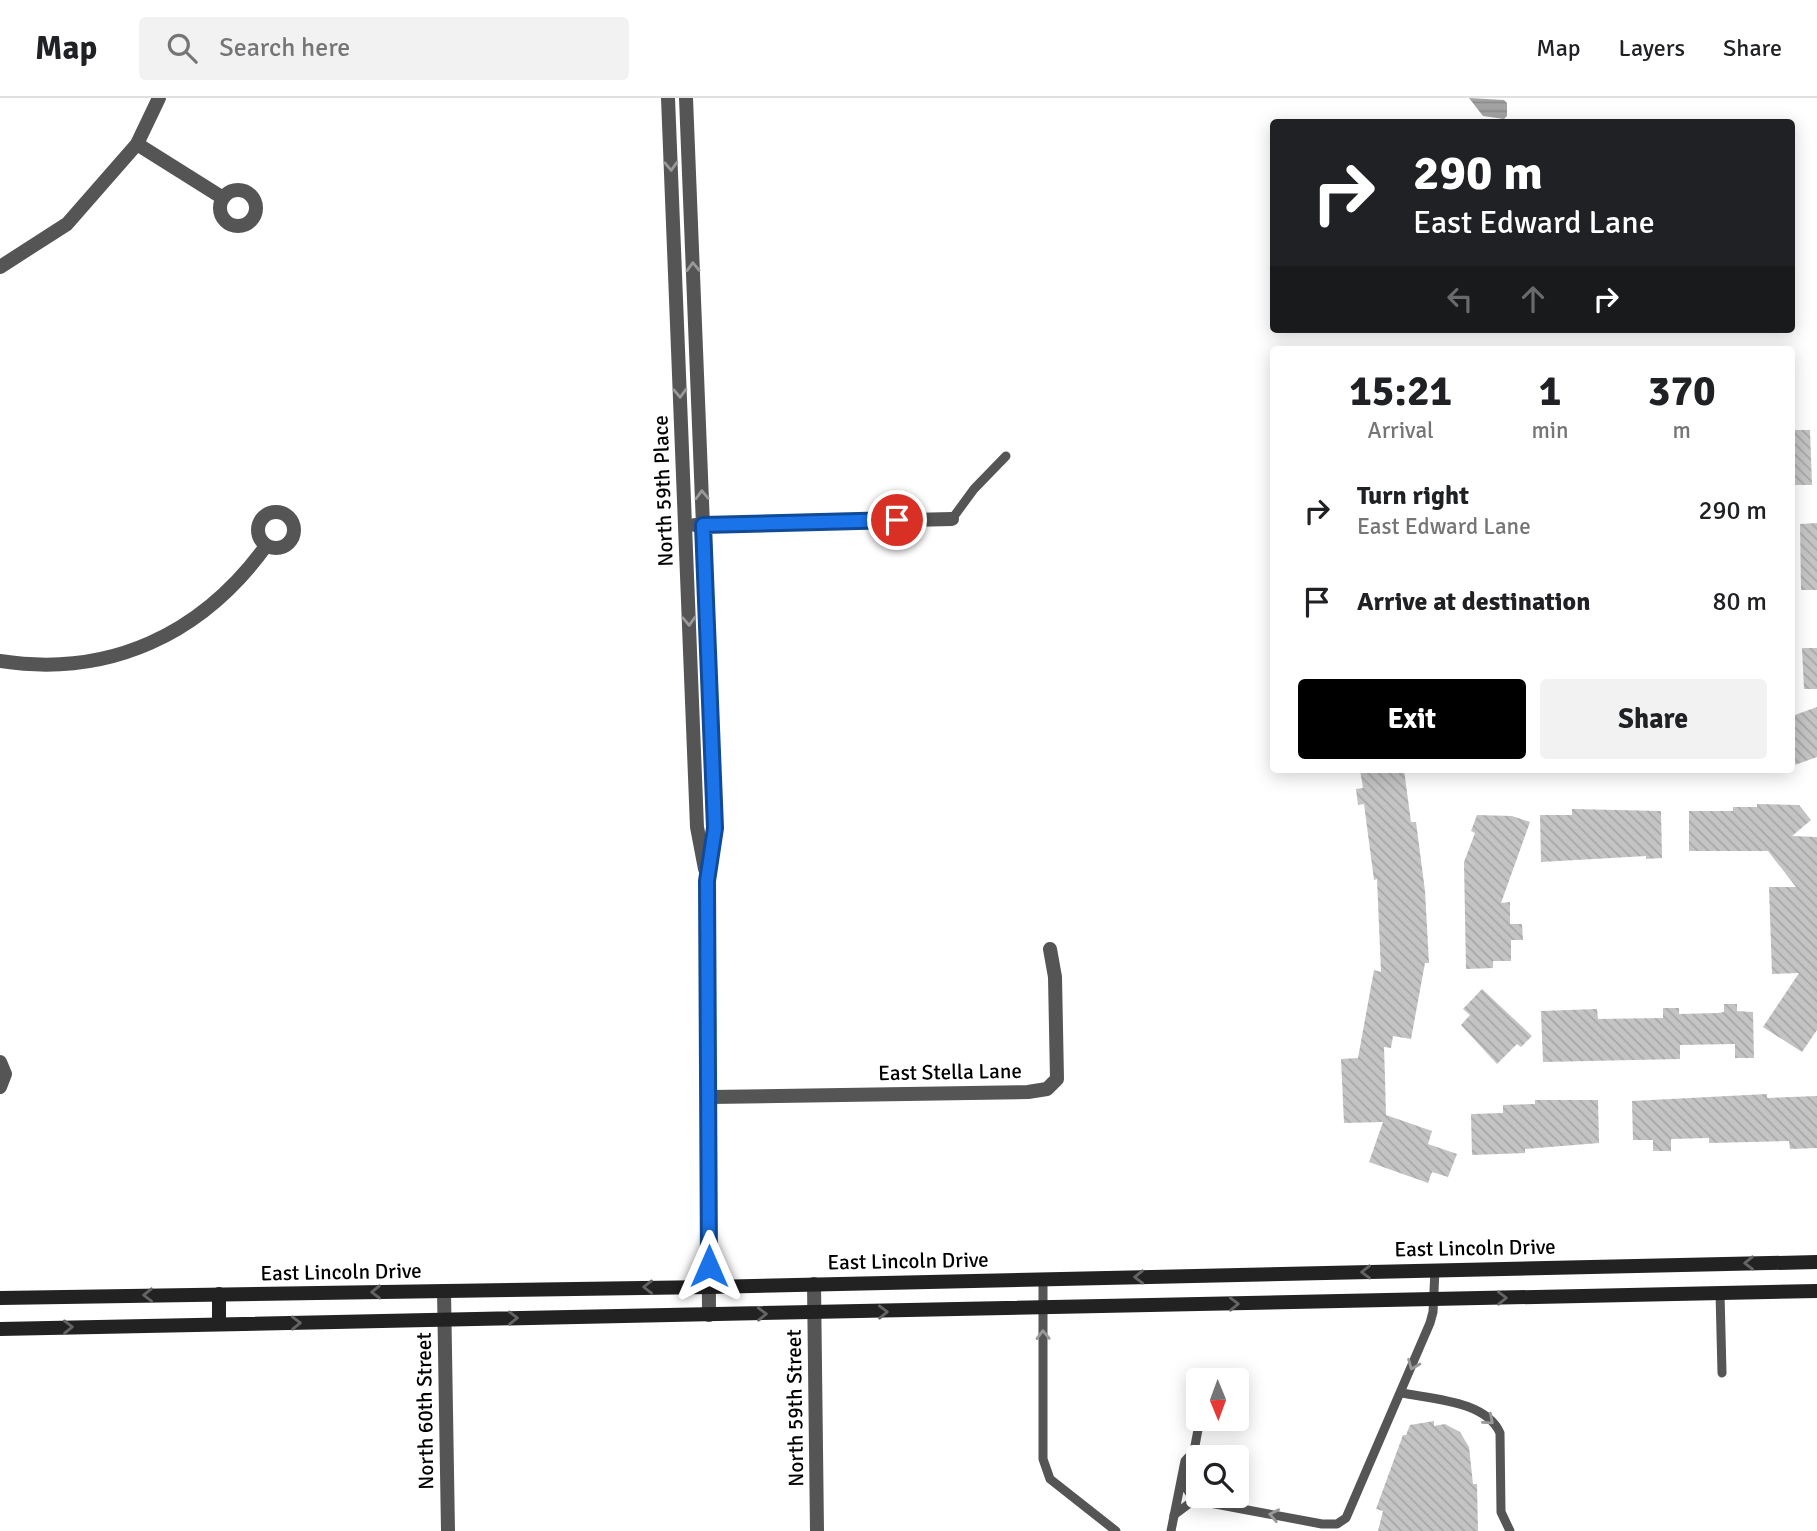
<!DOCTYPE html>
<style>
:root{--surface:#fff;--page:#f2f2f2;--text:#202124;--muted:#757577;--line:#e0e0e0;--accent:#000}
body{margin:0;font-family:Signika,sans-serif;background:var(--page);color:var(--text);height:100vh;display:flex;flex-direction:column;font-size:26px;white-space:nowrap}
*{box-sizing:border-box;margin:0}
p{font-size:23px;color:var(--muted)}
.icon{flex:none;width:38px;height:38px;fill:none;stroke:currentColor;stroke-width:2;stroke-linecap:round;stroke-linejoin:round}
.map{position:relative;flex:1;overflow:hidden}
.sheet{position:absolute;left:1270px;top:248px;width:525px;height:427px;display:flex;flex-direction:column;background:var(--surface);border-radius:7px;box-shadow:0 4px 18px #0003}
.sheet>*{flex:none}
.top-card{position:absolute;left:1270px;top:21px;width:525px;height:214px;border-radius:7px;box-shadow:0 4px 18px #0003;background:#202124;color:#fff;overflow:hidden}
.needle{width:46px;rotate:179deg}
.buttons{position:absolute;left:1186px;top:1270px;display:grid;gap:14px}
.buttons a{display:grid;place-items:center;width:63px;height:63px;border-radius:7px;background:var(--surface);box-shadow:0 4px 18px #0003;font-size:35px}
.pin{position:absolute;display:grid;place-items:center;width:60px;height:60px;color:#fff;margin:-30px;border:4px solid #fff;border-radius:50%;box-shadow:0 2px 7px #0007}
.me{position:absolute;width:77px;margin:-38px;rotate:0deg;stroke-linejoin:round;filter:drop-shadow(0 0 5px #0008)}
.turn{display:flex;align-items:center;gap:24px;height:147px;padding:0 28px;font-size:32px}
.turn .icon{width:91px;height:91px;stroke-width:2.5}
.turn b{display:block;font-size:49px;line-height:60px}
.lanes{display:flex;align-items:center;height:66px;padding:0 28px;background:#0003;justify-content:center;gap:35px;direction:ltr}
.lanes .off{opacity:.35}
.eta{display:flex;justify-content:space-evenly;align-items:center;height:119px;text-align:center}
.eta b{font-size:42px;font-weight:700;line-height:49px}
.primary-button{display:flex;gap:14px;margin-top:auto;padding:14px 28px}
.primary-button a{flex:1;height:80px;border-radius:7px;background:var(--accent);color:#fff;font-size:28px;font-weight:700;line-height:80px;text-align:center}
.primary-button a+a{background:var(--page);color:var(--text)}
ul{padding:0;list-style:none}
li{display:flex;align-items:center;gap:21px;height:91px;padding:0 28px}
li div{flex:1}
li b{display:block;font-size:26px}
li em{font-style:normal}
header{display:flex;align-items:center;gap:42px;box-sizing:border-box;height:98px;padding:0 35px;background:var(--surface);border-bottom:2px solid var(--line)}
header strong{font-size:33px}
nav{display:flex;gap:38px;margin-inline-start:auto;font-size:24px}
.search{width:490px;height:63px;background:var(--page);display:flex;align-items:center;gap:18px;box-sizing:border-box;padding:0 24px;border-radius:7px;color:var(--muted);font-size:26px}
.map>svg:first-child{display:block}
</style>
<header>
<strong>Map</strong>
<div class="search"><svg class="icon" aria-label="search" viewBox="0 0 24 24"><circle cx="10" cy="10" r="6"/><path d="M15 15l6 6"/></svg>Search here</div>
<nav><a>Map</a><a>Layers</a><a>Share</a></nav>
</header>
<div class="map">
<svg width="1817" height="1433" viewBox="0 0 1817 1433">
<defs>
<pattern id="water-rules" width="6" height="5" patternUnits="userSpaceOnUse" patternTransform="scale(1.75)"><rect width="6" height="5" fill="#a3a3a3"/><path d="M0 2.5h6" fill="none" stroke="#8b8b8b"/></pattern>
<pattern id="building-back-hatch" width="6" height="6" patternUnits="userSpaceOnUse" patternTransform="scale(1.75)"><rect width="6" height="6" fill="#c4c4c4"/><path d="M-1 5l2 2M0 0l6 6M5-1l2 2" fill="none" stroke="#a7a7a7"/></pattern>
</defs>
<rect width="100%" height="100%" fill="#fff"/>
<polygon fill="url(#water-rules)" points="1469,0 1504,2 1507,5 1507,18 1504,21 1483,18"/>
<g fill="url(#building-back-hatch)">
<polygon points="1792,332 1810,332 1812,387 1792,387"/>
<polygon points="1817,425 1817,492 1801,492 1800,426"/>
<polygon points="1802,550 1817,550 1817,591 1804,591"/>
<polygon points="1817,609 1817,659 1792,668 1792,618"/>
<polygon points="1360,672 1404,672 1411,724 1416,724 1425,793 1429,865 1425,865 1411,941 1393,938 1391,950 1384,949 1385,981 1386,1017 1432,1033 1428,1046 1457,1056 1448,1079 1432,1074 1428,1085 1369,1064 1383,1024 1344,1025 1341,961 1358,960 1374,872 1381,874 1377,781 1374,782 1364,706 1358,707 1356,691 1363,690"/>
<polygon points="1757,706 1799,707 1811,722 1792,738 1817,739 1817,932 1802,954 1763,929 1799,875 1772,876 1769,789 1796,789 1768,753 1689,753 1689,713 1733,713 1733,709 1757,709"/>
<polygon points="1572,711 1661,713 1662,760 1646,761 1646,758 1541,764 1540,717 1572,717"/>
<polygon points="1477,717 1512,718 1530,724 1501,805 1510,804 1510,826 1522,826 1523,842 1511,842 1511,863 1493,863 1493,870 1466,871 1464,764 1475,735 1471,733"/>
<polygon points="1482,891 1532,938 1521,949 1517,946 1497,966 1461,927 1470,917 1463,911"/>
<polygon points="1724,906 1737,906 1737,913 1753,914 1754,960 1735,960 1735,946 1680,947 1680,961 1543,964 1541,913 1597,911 1598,921 1663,920 1663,910 1679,910 1679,916 1718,915 1724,914"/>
<polygon points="1767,996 1767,1000 1817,998 1817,1050 1790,1051 1789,1043 1709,1045 1709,1040 1671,1041 1671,1053 1653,1053 1653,1042 1633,1042 1632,1003"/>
<polygon points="1535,1002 1598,1002 1599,1045 1525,1051 1525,1055 1472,1057 1471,1016 1503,1015 1503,1007 1535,1006"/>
<polygon points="1434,1323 1434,1328 1445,1326 1460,1334 1469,1349 1473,1386 1477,1386 1478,1433 1378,1433 1383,1413 1376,1411 1403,1337 1406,1337 1410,1327"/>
</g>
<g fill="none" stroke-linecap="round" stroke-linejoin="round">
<g stroke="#555" stroke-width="9">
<polyline points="952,421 974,391 1006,358"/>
<polyline points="1043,1182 1043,1361 1050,1381 1116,1433"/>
<polyline points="1720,1195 1722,1275"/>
<polyline points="1209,1283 1211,1275"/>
<path d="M1402,1295C1432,1301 1486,1303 1500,1335L1501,1414L1510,1433"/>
<polyline points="1194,1353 1200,1321"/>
<polyline points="1174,1417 1194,1402"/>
<polyline points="1171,1433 1185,1363 1194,1353 1187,1391 1194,1402 1322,1426 1337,1426 1346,1420 1430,1225 1433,1214 1435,1172"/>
</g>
<g stroke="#555" stroke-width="14">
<polyline points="668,0 697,729 705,771"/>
<polyline points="686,0 715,730 707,783 709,1217"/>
<polyline points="137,46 223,100"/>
<circle cx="238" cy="110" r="18"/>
<polyline points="0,169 67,126 137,46 159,0"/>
<circle cx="276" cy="432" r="18"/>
<polyline points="695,427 952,421"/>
<path d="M0,563C110,580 202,536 266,448"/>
<polyline points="0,964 5,976 0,989"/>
<polyline points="710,999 1028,994 1047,991 1057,981 1055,879 1050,851"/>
<polyline points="814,1186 817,1433"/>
<polyline points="444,1193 448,1433"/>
</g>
<g stroke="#222" stroke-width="14">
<polyline points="219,1196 219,1226"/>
<polyline points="0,1200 709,1189 1817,1164"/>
<polyline points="0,1231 1817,1193"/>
</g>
</g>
<defs><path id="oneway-chevron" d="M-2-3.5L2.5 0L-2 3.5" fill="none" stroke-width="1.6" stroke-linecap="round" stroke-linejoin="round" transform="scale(1.75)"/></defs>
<g stroke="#999">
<use href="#oneway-chevron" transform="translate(671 68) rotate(88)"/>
<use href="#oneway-chevron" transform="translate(693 169) rotate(-92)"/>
<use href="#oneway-chevron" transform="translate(680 295) rotate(88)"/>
<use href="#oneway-chevron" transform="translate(702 397) rotate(-92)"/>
<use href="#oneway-chevron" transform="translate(689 523) rotate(88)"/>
<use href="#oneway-chevron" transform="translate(1043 1237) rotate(-91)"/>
<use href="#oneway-chevron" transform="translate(1413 1267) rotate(112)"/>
<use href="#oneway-chevron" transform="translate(1489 1322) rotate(40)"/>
<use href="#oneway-chevron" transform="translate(1274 1417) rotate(-169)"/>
</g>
<g stroke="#646464">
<use href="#oneway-chevron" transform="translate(1749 1165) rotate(179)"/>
<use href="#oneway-chevron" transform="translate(1366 1174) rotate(179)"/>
<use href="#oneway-chevron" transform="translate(1139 1179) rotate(179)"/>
<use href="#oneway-chevron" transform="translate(648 1189) rotate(180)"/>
<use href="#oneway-chevron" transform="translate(376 1194) rotate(179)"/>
<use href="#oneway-chevron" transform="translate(148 1197) rotate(179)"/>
<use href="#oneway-chevron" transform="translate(1502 1200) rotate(-1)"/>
<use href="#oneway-chevron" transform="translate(1234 1206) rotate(-1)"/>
<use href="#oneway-chevron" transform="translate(883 1214) rotate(-1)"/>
<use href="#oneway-chevron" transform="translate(762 1216) rotate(-1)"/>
<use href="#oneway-chevron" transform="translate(513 1220) rotate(-1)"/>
<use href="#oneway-chevron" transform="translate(296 1225) rotate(-1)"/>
<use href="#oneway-chevron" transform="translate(68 1229) rotate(-1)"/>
</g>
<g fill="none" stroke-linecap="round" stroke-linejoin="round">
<g stroke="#114b97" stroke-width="18">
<polyline id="route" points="709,1168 707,783 715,730 703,427 897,422"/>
</g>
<use href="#route" stroke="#1a73e8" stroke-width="12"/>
</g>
<g text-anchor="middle" stroke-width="6" stroke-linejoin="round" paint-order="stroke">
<g font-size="21" fill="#000" stroke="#fff">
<text transform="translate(663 393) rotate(-92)" y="7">North 59th Place</text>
<text transform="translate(950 974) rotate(-1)" y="7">East Stella Lane</text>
<text transform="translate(1475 1150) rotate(-1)" y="7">East Lincoln Drive</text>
<text transform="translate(908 1163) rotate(-1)" y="7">East Lincoln Drive</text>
<text transform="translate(341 1174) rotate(-1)" y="7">East Lincoln Drive</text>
<text transform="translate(795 1310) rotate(-91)" y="7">North 59th Street</text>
<text transform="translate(425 1313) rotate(-91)" y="7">North 60th Street</text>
</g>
</g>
</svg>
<div class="buttons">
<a><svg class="needle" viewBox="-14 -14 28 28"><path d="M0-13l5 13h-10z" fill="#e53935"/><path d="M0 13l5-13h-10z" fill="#757577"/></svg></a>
<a><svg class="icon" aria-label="search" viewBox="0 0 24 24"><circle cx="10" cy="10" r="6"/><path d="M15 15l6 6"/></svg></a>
</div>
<div class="pin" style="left:897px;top:422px;background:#d93025"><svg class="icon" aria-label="arrive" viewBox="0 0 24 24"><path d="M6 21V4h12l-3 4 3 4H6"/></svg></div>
<svg class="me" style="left:709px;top:1168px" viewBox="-20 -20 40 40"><path d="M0-17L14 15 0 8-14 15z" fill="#1a73e8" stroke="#fff" stroke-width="4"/></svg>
<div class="top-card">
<div class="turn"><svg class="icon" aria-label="right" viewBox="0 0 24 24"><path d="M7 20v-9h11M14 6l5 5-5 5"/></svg><div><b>290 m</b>East Edward Lane</div></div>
<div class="lanes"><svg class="icon off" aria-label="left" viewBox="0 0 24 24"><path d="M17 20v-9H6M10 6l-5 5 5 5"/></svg><svg class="icon off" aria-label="ahead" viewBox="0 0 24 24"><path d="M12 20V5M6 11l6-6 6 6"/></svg><svg class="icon" aria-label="right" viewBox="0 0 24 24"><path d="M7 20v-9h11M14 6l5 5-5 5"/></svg></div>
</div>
<section class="sheet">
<div class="eta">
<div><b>15:21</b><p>Arrival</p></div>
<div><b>1</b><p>min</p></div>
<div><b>370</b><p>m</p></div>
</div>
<ul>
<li><svg class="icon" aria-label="right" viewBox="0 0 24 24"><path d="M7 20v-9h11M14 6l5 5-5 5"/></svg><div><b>Turn right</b><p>East Edward Lane</p></div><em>290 m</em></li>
<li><svg class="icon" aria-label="arrive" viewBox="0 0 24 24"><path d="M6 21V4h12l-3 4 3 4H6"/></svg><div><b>Arrive at destination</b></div><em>80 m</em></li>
</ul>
<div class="primary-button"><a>Exit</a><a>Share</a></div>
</section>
</div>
